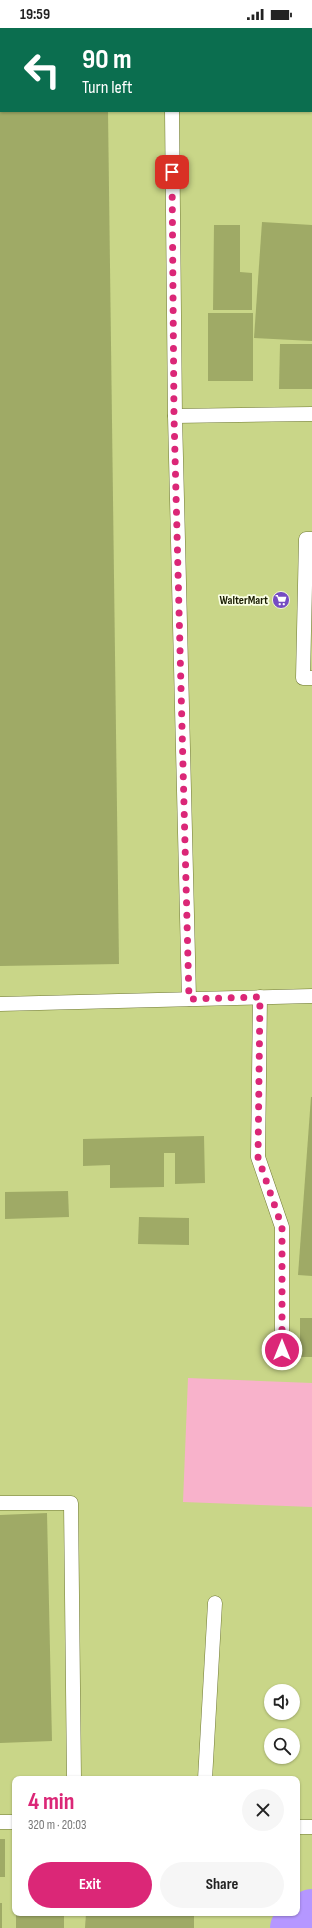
<!DOCTYPE html>
<meta charset="utf-8">
<style>
:root{--surface:#fff;--page:#f6f6f6;--text:#222;--muted:#767676;--accent:#db2777}
body{margin:0;font-family:"Sofia Sans Condensed",sans-serif;background:var(--page);color:var(--text);height:100vh;display:flex;flex-direction:column;font-size:15px;white-space:nowrap}
*{box-sizing:border-box;margin:0}
p{font-size:13px;color:var(--muted)}
.icon{flex:none;width:22px;height:22px;fill:none;stroke:currentColor;stroke-width:2;stroke-linecap:round;stroke-linejoin:round}
.map{position:relative;flex:1;overflow:hidden}
.sheet{position:absolute;left:12px;top:1748px;width:288px;height:140px;display:flex;flex-direction:column;background:var(--surface);border-radius:8px;box-shadow:0 1px 3px #0004}
.sheet>*{flex:none}
.top-card{position:absolute;left:0px;top:0px;width:312px;height:84px;box-shadow:0 1px 3px #0004;background:#0b6e4f;color:#fff;overflow:hidden}
.tools{position:absolute;left:264px;top:1656px;display:grid;gap:8px}
.tools a{display:grid;place-items:center;width:36px;height:36px;border-radius:50%;background:var(--surface);box-shadow:0 1px 3px #0004;font-size:20px}
.pin{position:absolute;display:grid;place-items:center;width:34px;height:34px;color:#fff;margin:-17px;border-radius:8px;box-shadow:0 2px 6px #0006}
.me{position:absolute;width:44px;margin:-22px;rotate:0deg;stroke-linejoin:round;filter:drop-shadow(0 0 3px #0008)}
.turn{display:flex;align-items:center;gap:14px;height:84px;padding:0 16px;font-size:18px}
.turn .icon{width:52px;height:52px;stroke-width:2.5}
.turn b{display:block;font-size:28px;line-height:34px}
.round{display:grid;place-items:center;flex:none;width:42px;height:42px;border-radius:21px;background:var(--page)}
.summary{display:flex;align-items:center;justify-content:space-between;height:68px;padding:0 16px}
h1{font-size:24px;font-weight:700;line-height:30px;color:var(--accent)}
.cta{display:flex;gap:8px;margin-top:auto;padding:8px 16px}
.cta a{flex:1;height:46px;border-radius:24px;background:var(--accent);color:#fff;font-size:16px;font-weight:700;line-height:46px;text-align:center}
.cta a+a{background:var(--page);color:var(--text)}
.status{display:flex;justify-content:space-between;align-items:center;height:28px;padding:0 20px;background:var(--surface);direction:ltr}
.status svg{height:11px;fill:currentColor}
.map>svg:first-child{display:block}
</style>
<div class="status"><b>19:59</b><svg viewBox="0 0 49 12"><path d="M0 12V9h3v3zM5 12V6h3v6zM10 12V3h3v9zM15 12V0h3v12zM26 1h20v11H26zM47 4h2v5h-2z"/></svg></div>
<div class="map">
<svg width="312" height="1900" viewBox="0 0 312 1900">
<rect width="100%" height="100%" fill="#d6e29c"/>
<path fill="#c9d688" fill-rule="evenodd" d="M0,0H312V1871L297,1882V1751H15V1885H293L272,1900H0ZM1,1H311V83H1ZM271,1663H293V1685H271ZM271,1707H293V1729H271Z"/>
<g fill="#f8b2cb">
<polygon points="0,0 105,0 105,1 1,1 1,25"/>
<polygon points="188,1350 312,1355 312,1479 183,1474"/>
</g>
<g fill="none" stroke-linecap="round" stroke-linejoin="round">
<polyline stroke="#b597ff" stroke-width="48" points="294,1900 312,1885"/>
</g>
<g fill="#9faa66">
<polygon points="0,83 108,83 119,936 0,938"/>
<polygon points="262,194 312,197 312,313 254,310"/>
<polygon points="214,197 240,197 240,244 252,245 252,282 213,282"/>
<rect x="208" y="285" width="45" height="68"/>
<polygon points="280,316 312,316 312,361 279,361"/>
<polygon points="311,1069 312,1069 312,1248 298,1247"/>
<polygon points="204,1108 205,1155 175,1156 175,1125 164,1125 164,1159 110,1160 110,1137 83,1138 83,1111"/>
<polygon points="68,1163 69,1189 5,1191 5,1164"/>
<polygon points="139,1189 189,1190 189,1217 138,1216"/>
<rect x="300" y="1290" width="12" height="39"/>
<polygon points="47,1485 52,1713 0,1715 0,1487"/>
<rect x="0" y="1811" width="5" height="38"/>
<rect x="0" y="1875" width="2" height="25"/>
<rect x="16" y="1885" width="48" height="15"/>
<polygon points="86,1885 194,1885 194,1900 85,1900"/>
</g>
<g fill="none" stroke-linecap="round" stroke-linejoin="round">
<g stroke="#707936" stroke-width="15">
<g id="lane">
<polyline points="171,0 171,1"/>
<polyline points="172,83 175,388 189,971"/>
<polyline points="175,388 312,386"/>
<polyline points="312,511 306,511 303,650 312,650"/>
<polyline points="260,969 258,1129 282,1199 282,1322"/>
<polyline points="0,976 312,968"/>
<polyline points="0,1475 71,1475 74,1751"/>
<polyline points="205,1751 215,1575"/>
<polyline points="0,1794 15,1794"/>
<polyline points="297,1799 312,1799"/>
</g>
</g>
<use href="#lane" stroke="#fff" stroke-width="14"/>
</g>
<g fill="none" stroke-linecap="round" stroke-linejoin="round">
<polyline stroke="#db2777" stroke-width="7" stroke-dasharray="0 12.6" points="172,144 174,388 189,971 260,969 258,1129 282,1199 282,1322"/>
</g>
<defs>
<g id="supermarket-disc" transform="scale(0.9)"><circle r="9.5" fill="#754bc3" stroke="#f9fee2"/><path d="M-6-5.5h2.5l.6 2H6L4.5 2H-2.5L-4.4-4H-6ZM-1.5 3.2a1.3 1.3 0 1 0 .1 0ZM3 3.2a1.3 1.3 0 1 0 .1 0Z" fill="#fff"/></g>
</defs>
<g fill-rule="evenodd">
<use href="#supermarket-disc" x="281" y="572"/>
</g>
<g text-anchor="middle" stroke-width="3.5" stroke-linejoin="round" paint-order="stroke">
<g font-size="12" font-weight="bold" fill="#1a1d02" stroke="#f9fee2" text-anchor="end">
<text x="268" y="576">WalterMart</text>
</g>
</g>
</svg>
<div class="tools">
<a><svg class="icon" aria-label="sound" viewBox="0 0 24 24"><path d="M4 9h4l5-4v14l-5-4H4zM17 9q2 3 0 6"/></svg></a>
<a><svg class="icon" aria-label="search" viewBox="0 0 24 24"><circle cx="10" cy="10" r="6"/><path d="M15 15l6 6"/></svg></a>
</div>
<div class="pin" style="left:172px;top:144px;background:#d93025"><svg class="icon" aria-label="arrive" viewBox="0 0 24 24"><path d="M6 21V4h12l-3 4 3 4H6"/></svg></div>
<svg class="me" style="left:282px;top:1322px" viewBox="-20 -20 40 40"><circle r="17" fill="#db2777" stroke="#fff" stroke-width="3"/><path d="M0-11L8 9 0 5-8 9z" fill="#fff"/></svg>
<div class="top-card">
<div class="turn"><svg class="icon" aria-label="left" viewBox="0 0 24 24"><path d="M17 20v-9H6M10 6l-5 5 5 5"/></svg><div><b>90 m</b>Turn left</div></div>
</div>
<section class="sheet">
<div class="summary"><div><h1>4 min</h1><p>320 m · 20:03</p></div><a class="round"><svg class="icon" aria-label="close" viewBox="0 0 24 24"><path d="M6 6l12 12M18 6L6 18"/></svg></a></div>
<div class="cta"><a>Exit</a><a>Share</a></div>
</section>
</div>
